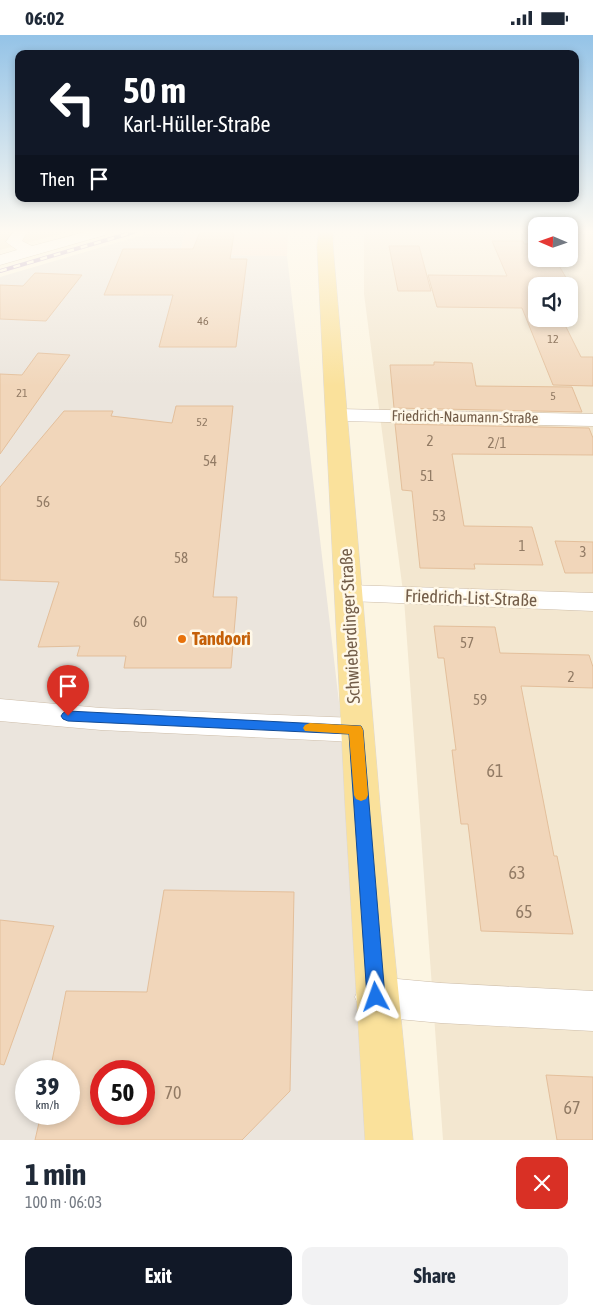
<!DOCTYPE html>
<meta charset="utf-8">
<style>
:root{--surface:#fff;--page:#f2f2f3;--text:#1f2937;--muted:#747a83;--accent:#111827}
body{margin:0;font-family:"Asap Condensed",sans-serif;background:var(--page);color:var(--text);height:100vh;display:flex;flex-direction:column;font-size:19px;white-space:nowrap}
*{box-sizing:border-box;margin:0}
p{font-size:16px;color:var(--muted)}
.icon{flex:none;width:28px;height:28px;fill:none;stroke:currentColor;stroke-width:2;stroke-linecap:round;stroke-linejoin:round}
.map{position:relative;height:1105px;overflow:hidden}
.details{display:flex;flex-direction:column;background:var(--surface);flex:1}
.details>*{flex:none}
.hud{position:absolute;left:15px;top:15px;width:564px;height:152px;border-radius:10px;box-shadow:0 2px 8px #0003;background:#111827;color:#fff;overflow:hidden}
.needle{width:32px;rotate:272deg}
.controls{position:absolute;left:528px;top:182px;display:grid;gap:10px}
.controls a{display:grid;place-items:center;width:50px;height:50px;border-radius:10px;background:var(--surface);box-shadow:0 2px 8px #0003;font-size:25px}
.speed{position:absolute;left:15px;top:1025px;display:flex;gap:10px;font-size:25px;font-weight:700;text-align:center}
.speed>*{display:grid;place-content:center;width:65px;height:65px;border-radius:50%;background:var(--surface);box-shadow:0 2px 8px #0003;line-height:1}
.speed small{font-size:12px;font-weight:400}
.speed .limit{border:8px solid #d22;background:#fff;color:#111}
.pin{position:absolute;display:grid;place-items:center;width:42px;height:42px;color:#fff;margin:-51px -21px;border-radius:50% 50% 50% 0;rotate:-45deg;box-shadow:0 0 5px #0007}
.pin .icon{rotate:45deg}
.me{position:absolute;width:55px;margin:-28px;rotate:356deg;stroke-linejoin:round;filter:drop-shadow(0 0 4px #0008)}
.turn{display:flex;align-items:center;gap:18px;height:105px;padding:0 25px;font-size:22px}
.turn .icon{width:65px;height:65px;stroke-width:2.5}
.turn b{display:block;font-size:35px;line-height:42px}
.then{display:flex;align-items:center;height:48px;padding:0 25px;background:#0003;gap:10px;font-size:19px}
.round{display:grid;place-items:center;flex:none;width:52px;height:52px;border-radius:10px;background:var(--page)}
.headline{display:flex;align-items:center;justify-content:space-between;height:85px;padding:0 25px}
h1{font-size:30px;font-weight:700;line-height:38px}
.action{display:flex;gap:10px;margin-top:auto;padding:10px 25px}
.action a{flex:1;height:58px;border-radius:10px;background:var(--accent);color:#fff;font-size:20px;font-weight:700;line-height:58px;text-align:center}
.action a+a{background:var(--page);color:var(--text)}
.status{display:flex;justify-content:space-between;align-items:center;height:35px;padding:0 25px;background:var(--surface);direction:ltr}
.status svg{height:14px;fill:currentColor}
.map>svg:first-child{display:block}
</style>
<div class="status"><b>06:02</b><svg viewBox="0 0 49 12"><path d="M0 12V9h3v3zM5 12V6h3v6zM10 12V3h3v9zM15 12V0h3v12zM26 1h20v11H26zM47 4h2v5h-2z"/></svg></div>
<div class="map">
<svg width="593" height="1105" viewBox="0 0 593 1105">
<rect width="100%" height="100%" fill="#fcf5e2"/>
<g fill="#f3e7d0" fill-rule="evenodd">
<polygon points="0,197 67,197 0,215"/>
<path d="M364,197H536V224H569V197H593V1105H443L404,564L364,259ZM536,251H569V284H536Z"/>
</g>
<polygon fill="#fce5d6" points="185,197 288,197 287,221 179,220"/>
<path fill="#ebe5dd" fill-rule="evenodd" d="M153,197H185L179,220L287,221L390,1105H0V242ZM26,1036H69V1079H26ZM101,1036H144V1079H101Z"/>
<g fill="#f1d6ba" stroke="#e3bf9b" fill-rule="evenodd">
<polygon points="200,197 232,197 232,199 234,199 230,224 247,224 236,312 159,312 173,260 104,260 123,214 193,214"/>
<polygon points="492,206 523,206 524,209 536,209 536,224 555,224 574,256 569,256 569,251 536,251 536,284 562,284 581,322 593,322 593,351 553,350 522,273 437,272 428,240 507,241"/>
<polygon points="389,211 419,211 431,256 398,256"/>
<polygon points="35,238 82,240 46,286 0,284 0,250 23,251"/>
<polygon points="38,318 70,320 0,419 0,339 22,340"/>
<polygon points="434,327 472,328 476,351 572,352 582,377 394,373 390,330 434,330"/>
<polygon points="176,371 233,371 213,562 237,562 231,633 124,633 126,621 77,621 80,611 38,612 59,547 0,545 0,452 64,376 113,376 111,381 172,388"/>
<polygon points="395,389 589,393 593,403 593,420 452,419 464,491 532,492 543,530 474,529 475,534 420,533 412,456 402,455"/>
<polygon points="555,506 593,507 593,538 565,538"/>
<polygon points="434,591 495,592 500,618 589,620 593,632 593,653 521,651 554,821 557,821 573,899 481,896 468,789 461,789 452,715 456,715 444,623 438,623"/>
<path d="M164,855L294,857L290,1056L242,1105H35L41,1079H69V1036H50L66,956L147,957ZM101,1036H144V1079H101Z"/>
<polygon points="0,885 54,891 4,1030 0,1029"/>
<polygon points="546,1040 593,1042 593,1105 557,1105"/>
</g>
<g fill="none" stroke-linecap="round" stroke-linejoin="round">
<g stroke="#cdbda9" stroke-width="1">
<g id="minor">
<polygon points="13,197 27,197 22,206 32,211 85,197 107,197 105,200 0,230 0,220 17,215 6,207"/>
<polygon points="337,374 593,379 593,391 337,386 329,385 326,380 329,375"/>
<polygon points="349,550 593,558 593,576 349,566 339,564 335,558 339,552"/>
<polygon points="0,664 101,673 356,683 368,687 372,695 368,703 356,707 101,695 0,686"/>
<polygon points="376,942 441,948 593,956 593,996 441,988 376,982 361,976 355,962 361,948"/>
</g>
</g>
<g stroke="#ddd8d3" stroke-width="1">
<polygon id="major" points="319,197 333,197 333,211 380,770 413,1105 365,1105 345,770 317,211"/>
</g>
<use href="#minor" fill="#fff" fill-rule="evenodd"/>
<use href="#major" fill="#fae19b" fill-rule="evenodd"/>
<g stroke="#b8a1c4" stroke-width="4">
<polyline id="rail" points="0,236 134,197"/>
</g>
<use href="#rail" stroke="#fff8e8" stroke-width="2.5" stroke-dasharray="7" stroke-linecap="butt"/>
</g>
<linearGradient id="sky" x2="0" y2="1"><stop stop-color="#94c3e7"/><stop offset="0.56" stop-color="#fefaf2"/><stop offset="1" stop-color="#fefaf2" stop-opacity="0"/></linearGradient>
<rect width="593" height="351" fill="url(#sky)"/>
<polygon fill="#1a73e8" stroke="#114b97" points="68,676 361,691 363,695 385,962 382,968 376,970 370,968 367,962 349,699 68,686 63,684 61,681 63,678"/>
<polygon fill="#f59e0b" points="310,688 361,691 363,695 368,760 366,764 361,766 356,764 354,760 349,699 305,696 303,693 305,690"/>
<circle fill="#e8710a" stroke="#fff8e8" stroke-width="2" cx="182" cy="604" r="5"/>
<g text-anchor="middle" stroke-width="5" stroke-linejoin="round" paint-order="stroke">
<g font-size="12" fill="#927b65">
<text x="203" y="290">46</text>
<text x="553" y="308">12</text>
<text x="22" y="362">21</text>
<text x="553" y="365">5</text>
<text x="202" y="391">52</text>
</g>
<g font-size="15" fill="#735d49" stroke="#fff8e8">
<text transform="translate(465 382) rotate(1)" y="5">Friedrich-Naumann-Straße</text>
</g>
<g font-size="15" fill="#927b65">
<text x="430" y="411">2</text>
<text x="497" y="413">2/1</text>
<text x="210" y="431">54</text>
<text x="427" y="446">51</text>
<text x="43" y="472">56</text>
<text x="439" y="486">53</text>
<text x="522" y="516">1</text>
<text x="583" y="522">3</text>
<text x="181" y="528">58</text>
<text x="140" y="592">60</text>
<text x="467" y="613">57</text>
<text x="571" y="647">2</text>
<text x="480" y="670">59</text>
</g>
<g font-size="18" fill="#735d49" stroke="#fff8e8">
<text transform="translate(471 563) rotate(2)" y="6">Friedrich-List-Straße</text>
<text transform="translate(350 591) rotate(-93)" y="6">Schwieberdinger Straße</text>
</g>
<g font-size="18" font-weight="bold" fill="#c56008" stroke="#fff8e8" text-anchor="start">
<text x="192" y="610">Tandoori</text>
</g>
<g font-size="18" fill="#927b65">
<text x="495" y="742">61</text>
<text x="517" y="844">63</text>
<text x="524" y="883">65</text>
<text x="173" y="1064">70</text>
<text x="572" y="1079">67</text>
</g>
</g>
</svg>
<div class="controls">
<a><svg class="needle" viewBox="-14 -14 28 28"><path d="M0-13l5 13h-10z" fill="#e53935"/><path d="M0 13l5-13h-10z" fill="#747a83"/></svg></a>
<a><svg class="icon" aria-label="sound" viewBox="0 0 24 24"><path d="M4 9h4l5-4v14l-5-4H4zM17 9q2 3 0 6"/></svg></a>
</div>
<div class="speed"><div>39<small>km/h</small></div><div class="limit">50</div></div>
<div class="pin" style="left:68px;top:681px;background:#d93025"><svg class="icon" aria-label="arrive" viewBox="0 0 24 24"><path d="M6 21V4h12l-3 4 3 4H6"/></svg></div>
<svg class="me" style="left:376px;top:962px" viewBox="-20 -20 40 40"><path d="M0-17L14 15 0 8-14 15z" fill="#1a73e8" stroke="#fff" stroke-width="4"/></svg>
<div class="hud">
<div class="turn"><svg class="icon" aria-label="left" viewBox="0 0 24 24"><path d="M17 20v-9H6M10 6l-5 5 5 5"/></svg><div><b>50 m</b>Karl-Hüller-Straße</div></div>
<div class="then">Then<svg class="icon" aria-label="arrive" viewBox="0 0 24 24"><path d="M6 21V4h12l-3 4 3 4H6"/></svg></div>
</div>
</div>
<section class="details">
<div class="headline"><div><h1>1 min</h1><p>100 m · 06:03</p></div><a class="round" style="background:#d93025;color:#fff"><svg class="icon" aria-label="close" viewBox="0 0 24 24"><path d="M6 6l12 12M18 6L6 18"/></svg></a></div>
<div class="action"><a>Exit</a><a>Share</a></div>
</section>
